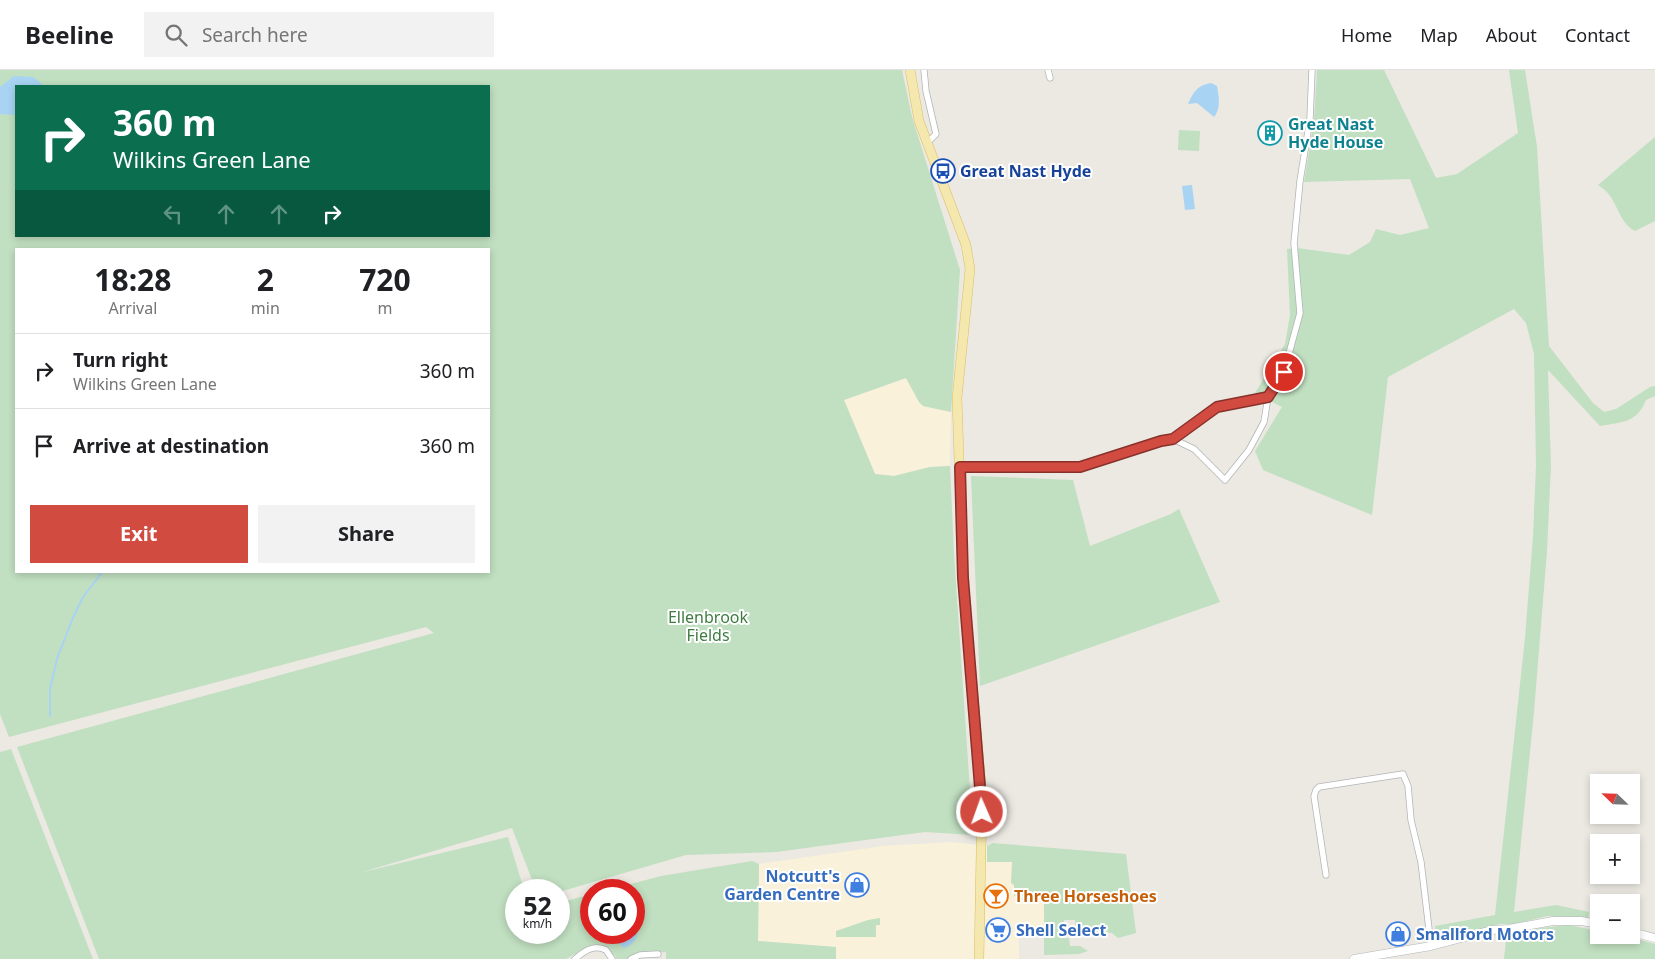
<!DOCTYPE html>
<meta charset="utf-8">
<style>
:root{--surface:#fff;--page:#f2f2f2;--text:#202124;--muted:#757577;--line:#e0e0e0;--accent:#d24b41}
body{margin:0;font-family:"Noto Sans",sans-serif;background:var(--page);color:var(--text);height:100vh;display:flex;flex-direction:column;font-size:19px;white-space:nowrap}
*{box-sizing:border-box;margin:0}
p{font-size:16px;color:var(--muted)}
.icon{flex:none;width:28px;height:28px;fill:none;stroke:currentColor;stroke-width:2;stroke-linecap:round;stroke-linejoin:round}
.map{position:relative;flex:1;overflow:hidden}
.drawer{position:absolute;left:15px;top:178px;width:475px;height:325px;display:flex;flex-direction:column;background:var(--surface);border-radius:0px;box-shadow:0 2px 8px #0003}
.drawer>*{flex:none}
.top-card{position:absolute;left:15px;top:15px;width:475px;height:152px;border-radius:0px;box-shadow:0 2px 8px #0003;background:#0b6e4f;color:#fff;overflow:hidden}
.needle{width:32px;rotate:293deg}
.fabs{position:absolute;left:1590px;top:704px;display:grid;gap:10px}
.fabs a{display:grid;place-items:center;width:50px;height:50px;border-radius:0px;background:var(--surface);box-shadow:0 2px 8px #0003;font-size:25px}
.speed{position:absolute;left:505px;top:809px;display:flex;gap:10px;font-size:25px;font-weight:700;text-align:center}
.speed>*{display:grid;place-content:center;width:65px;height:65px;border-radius:50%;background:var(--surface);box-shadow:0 2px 8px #0003;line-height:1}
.speed small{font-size:12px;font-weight:400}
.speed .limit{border:8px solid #d22;background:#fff;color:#111}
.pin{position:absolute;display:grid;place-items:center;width:42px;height:42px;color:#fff;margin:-21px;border:2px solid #fff;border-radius:50%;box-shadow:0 1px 5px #0007}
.me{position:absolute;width:55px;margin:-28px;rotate:358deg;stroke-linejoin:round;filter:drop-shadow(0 0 4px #0008)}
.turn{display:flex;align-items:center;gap:18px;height:105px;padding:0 15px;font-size:22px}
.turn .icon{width:65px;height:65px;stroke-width:2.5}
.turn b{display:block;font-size:35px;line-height:42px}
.lanes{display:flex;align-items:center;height:48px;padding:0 15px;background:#0003;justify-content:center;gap:25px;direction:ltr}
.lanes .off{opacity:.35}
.eta{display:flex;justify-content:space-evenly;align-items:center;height:85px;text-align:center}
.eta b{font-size:30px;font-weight:700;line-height:35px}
.button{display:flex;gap:10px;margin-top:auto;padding:10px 15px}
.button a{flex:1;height:58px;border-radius:0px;background:var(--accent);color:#fff;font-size:20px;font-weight:700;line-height:58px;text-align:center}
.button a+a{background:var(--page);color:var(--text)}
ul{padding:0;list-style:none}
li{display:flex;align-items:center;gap:15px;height:75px;padding:0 15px;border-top:1px solid var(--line)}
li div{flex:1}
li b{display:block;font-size:19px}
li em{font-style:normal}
header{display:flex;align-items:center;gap:30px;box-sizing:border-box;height:70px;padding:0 25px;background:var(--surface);border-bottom:1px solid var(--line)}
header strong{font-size:24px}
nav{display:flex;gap:28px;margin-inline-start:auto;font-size:18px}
.search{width:350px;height:45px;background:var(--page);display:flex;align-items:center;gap:12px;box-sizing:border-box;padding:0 18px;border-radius:0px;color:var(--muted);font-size:19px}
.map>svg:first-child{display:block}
</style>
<header>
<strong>Beeline</strong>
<div class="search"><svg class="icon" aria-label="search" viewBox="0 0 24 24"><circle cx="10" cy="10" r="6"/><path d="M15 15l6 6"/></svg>Search here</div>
<nav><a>Home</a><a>Map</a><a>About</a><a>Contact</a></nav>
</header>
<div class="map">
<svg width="1655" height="889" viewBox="0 0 1655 889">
<rect width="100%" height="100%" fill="#ebe9e2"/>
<g fill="#f9f1d9">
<polygon points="906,308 919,332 923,336 951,342 950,396 930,397 894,406 875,404 844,330"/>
<polygon points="952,772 987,776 993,773 1043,778 1044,857 1019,857 1019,889 836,889 836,877 758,871 759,794 883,776"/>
</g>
<g fill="#c1dfc1" fill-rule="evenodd">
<path d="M0,0H902L912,47L960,200L951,342L923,336L919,332L906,308L844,330L875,404L894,406L930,397L950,396L954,484L973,765L925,762L776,782L686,785L559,822V820H536L512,758L359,803L508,767L524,820H516V862H559V833L591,824V862H634V820H608L661,806L752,791L759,794L758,871L836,877V889H666V882L636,884L627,889H616L615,885H613C601,865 580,882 566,889H99L17,677L434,563L426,557L9,667L0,644ZM16,16H489V166H16ZM16,179H489V501H16Z"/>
<path d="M1317,0H1384L1436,108L1457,104L1518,63L1509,0H1525L1537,77L1549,276L1593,333L1604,342L1616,339L1650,317L1655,316V326L1646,330C1637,353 1622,352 1600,356L1548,300L1551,396L1547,481L1534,642L1514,842L1556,835L1589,842L1588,848L1547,846L1515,854H1500L1439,870L1436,869L1435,856L1495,845L1525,568L1533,466L1536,396L1534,284L1526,253L1514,239L1388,307L1372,445L1263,400L1255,381L1282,337L1255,323L1285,274L1290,245L1287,179L1297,178L1349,185L1370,172L1376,159L1400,165L1429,158L1410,109L1304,112L1314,51Z"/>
<polygon points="1179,60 1200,61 1199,81 1178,80"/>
<path d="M1655,67V151L1635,161C1616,151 1619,127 1598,115Z"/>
<polygon points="971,406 1073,410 1090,476 1171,444 1179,439 1220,532 980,616"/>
<polygon points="11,679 93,889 0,889 0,682"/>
<polygon points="993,773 1126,784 1136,863 1118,868 1112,863 1076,860 1075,850 1064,850 1064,868 1069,868 1070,876 1080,876 1088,881 1079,884 1044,885 1044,830 1020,830 1014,826 1014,815 1011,813 1012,792 987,792 987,776"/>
<polygon points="880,848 880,855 876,855 876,867 836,867 836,861 868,850"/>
<polygon points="1568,855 1599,861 1599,865 1621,865 1655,874 1655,889 1504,889 1506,871 1509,865 1531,859"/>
</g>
<g fill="#a9d3f3">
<polygon points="14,6 33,7 45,16 16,16 16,45 0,44 0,17"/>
<path d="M1211,13L1217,16C1219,27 1221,39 1214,47L1197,33L1188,34C1193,22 1198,15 1211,13Z"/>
<polygon points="1192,115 1195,139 1185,140 1182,116"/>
<path d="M634,853L638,857C638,867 634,876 623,878L620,874L622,863L634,862Z"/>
</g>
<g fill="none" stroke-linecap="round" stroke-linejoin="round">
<polyline stroke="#a9d3f3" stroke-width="2" points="50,646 50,619 57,589 72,550 83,527 103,501"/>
<g stroke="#b2b4b7" stroke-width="7">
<g id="street">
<polyline points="924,0 926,21 936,64 927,73"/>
<polyline points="1048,0 1050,8"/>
<polyline points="1173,369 1194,379 1225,410 1249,380 1264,352 1268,327"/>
<polyline points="960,397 1080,397 1161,371 1173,369 1217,337 1268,327 1284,302 1300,243 1294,173 1300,111 1310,49 1312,0"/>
<polyline points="1326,805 1314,726 1316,720 1319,717 1403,704 1408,716 1411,750 1421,792 1431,876"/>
<path d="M575,889C584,881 594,874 606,880L612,889"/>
<polyline points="631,889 640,885 658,884"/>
</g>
</g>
<g stroke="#b3b6ba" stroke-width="9">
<g id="secondary">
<polyline points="1631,862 1655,868"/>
<polyline points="1354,889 1431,876 1492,860 1509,859 1553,851 1581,851 1599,854"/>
</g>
</g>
<g stroke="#debc67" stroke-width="10">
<polyline id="primary" points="910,0 919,51 966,175 970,199 957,328 963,508 982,727 979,889"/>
</g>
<use href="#street" stroke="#fff" stroke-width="5.5"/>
<use href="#secondary" stroke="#fff" stroke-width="8"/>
<use href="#primary" stroke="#f4e8ae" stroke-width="9"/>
</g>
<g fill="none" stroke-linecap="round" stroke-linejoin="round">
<g stroke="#88312a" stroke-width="12">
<polyline id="route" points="982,742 963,508 960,397 1080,397 1161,371 1173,369 1217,337 1268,327 1284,302"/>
</g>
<use href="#route" stroke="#d24b41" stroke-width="9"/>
</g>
<defs>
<g id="building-ring" transform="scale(1.25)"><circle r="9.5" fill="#fff" stroke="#0f9aa8" stroke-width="1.5"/><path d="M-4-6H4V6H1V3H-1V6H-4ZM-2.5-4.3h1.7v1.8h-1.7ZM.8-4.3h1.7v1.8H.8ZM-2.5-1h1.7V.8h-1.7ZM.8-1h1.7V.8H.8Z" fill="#0f9aa8"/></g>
<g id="bus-ring" transform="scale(1.25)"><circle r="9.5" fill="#fff" stroke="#1a4fb4" stroke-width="1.5"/><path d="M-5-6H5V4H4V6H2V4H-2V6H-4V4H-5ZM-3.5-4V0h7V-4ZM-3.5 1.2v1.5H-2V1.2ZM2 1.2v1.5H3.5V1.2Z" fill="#1a4fb4"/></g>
<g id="shop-ring" transform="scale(1.25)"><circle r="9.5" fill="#fff" stroke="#3f7fe0" stroke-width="1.5"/><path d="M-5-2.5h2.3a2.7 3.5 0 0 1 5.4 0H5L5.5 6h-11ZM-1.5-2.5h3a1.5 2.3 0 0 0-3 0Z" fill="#3f7fe0"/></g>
<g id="bar-ring" transform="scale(1.25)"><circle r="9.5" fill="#fff" stroke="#e8710a" stroke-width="1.5"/><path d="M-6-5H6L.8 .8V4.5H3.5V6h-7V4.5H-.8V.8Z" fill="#e8710a"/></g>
<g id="supermarket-ring" transform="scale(1.25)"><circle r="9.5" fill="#fff" stroke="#3f7fe0" stroke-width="1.5"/><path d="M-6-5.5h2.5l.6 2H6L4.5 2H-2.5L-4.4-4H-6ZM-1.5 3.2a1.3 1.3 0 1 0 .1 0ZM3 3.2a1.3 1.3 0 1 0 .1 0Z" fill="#3f7fe0"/></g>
</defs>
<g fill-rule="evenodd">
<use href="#building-ring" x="1270" y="63"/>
<use href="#bus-ring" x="943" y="101"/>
<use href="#shop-ring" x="857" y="815"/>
<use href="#bar-ring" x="996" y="826"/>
<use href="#supermarket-ring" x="998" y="860"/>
<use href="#shop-ring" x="1398" y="864"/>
</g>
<g text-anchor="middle" stroke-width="4" stroke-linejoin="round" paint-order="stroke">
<g font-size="16" font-weight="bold" fill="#0d838f" stroke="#fff" text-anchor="start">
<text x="1288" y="60">Great Nast<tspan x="1288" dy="18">Hyde House</tspan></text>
</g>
<g font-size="16" font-weight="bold" fill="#164399" stroke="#fff" text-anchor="start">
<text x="960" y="107">Great Nast Hyde</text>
</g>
<g font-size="16" fill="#3e7b41" stroke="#fff">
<text x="708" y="553">Ellenbrook<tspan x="708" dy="18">Fields</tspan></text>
</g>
<g font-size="16" font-weight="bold" fill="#366cbe" stroke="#fff" text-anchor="start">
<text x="840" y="812" text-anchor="end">Notcutt's<tspan x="840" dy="18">Garden Centre</tspan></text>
<text x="1016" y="866">Shell Select</text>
<text x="1416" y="870">Smallford Motors</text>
</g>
<g font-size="16" font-weight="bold" fill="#c56008" stroke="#fff" text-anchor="start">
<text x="1014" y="832">Three Horseshoes</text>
</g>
</g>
</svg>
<div class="fabs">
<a><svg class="needle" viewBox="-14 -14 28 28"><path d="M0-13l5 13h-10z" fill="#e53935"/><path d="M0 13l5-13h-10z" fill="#757577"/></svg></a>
<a>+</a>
<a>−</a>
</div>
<div class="speed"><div>52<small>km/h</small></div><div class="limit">60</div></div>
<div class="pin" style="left:1284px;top:302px;background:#d93025"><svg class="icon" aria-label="arrive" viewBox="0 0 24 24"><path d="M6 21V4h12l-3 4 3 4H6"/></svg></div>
<svg class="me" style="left:982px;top:742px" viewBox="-20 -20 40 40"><circle r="17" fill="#d24b41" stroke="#fff" stroke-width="3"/><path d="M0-11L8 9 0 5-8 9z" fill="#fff"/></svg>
<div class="top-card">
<div class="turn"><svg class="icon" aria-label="right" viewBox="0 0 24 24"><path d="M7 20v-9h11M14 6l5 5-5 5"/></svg><div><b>360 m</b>Wilkins Green Lane</div></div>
<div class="lanes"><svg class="icon off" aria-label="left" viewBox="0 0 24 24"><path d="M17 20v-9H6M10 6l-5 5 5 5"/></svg><svg class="icon off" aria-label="ahead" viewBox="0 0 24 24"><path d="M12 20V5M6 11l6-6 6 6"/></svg><svg class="icon off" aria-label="ahead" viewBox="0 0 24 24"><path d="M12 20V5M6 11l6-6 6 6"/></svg><svg class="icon" aria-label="right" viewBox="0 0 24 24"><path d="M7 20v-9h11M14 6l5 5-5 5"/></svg></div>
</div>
<section class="drawer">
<div class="eta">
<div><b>18:28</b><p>Arrival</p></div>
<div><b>2</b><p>min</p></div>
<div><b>720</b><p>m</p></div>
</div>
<ul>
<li><svg class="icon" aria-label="right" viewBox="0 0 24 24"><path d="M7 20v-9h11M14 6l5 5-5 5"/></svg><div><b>Turn right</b><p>Wilkins Green Lane</p></div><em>360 m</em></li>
<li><svg class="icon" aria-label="arrive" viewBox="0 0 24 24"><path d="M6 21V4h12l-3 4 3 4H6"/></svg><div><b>Arrive at destination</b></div><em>360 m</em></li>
</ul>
<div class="button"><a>Exit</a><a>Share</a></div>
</section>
</div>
